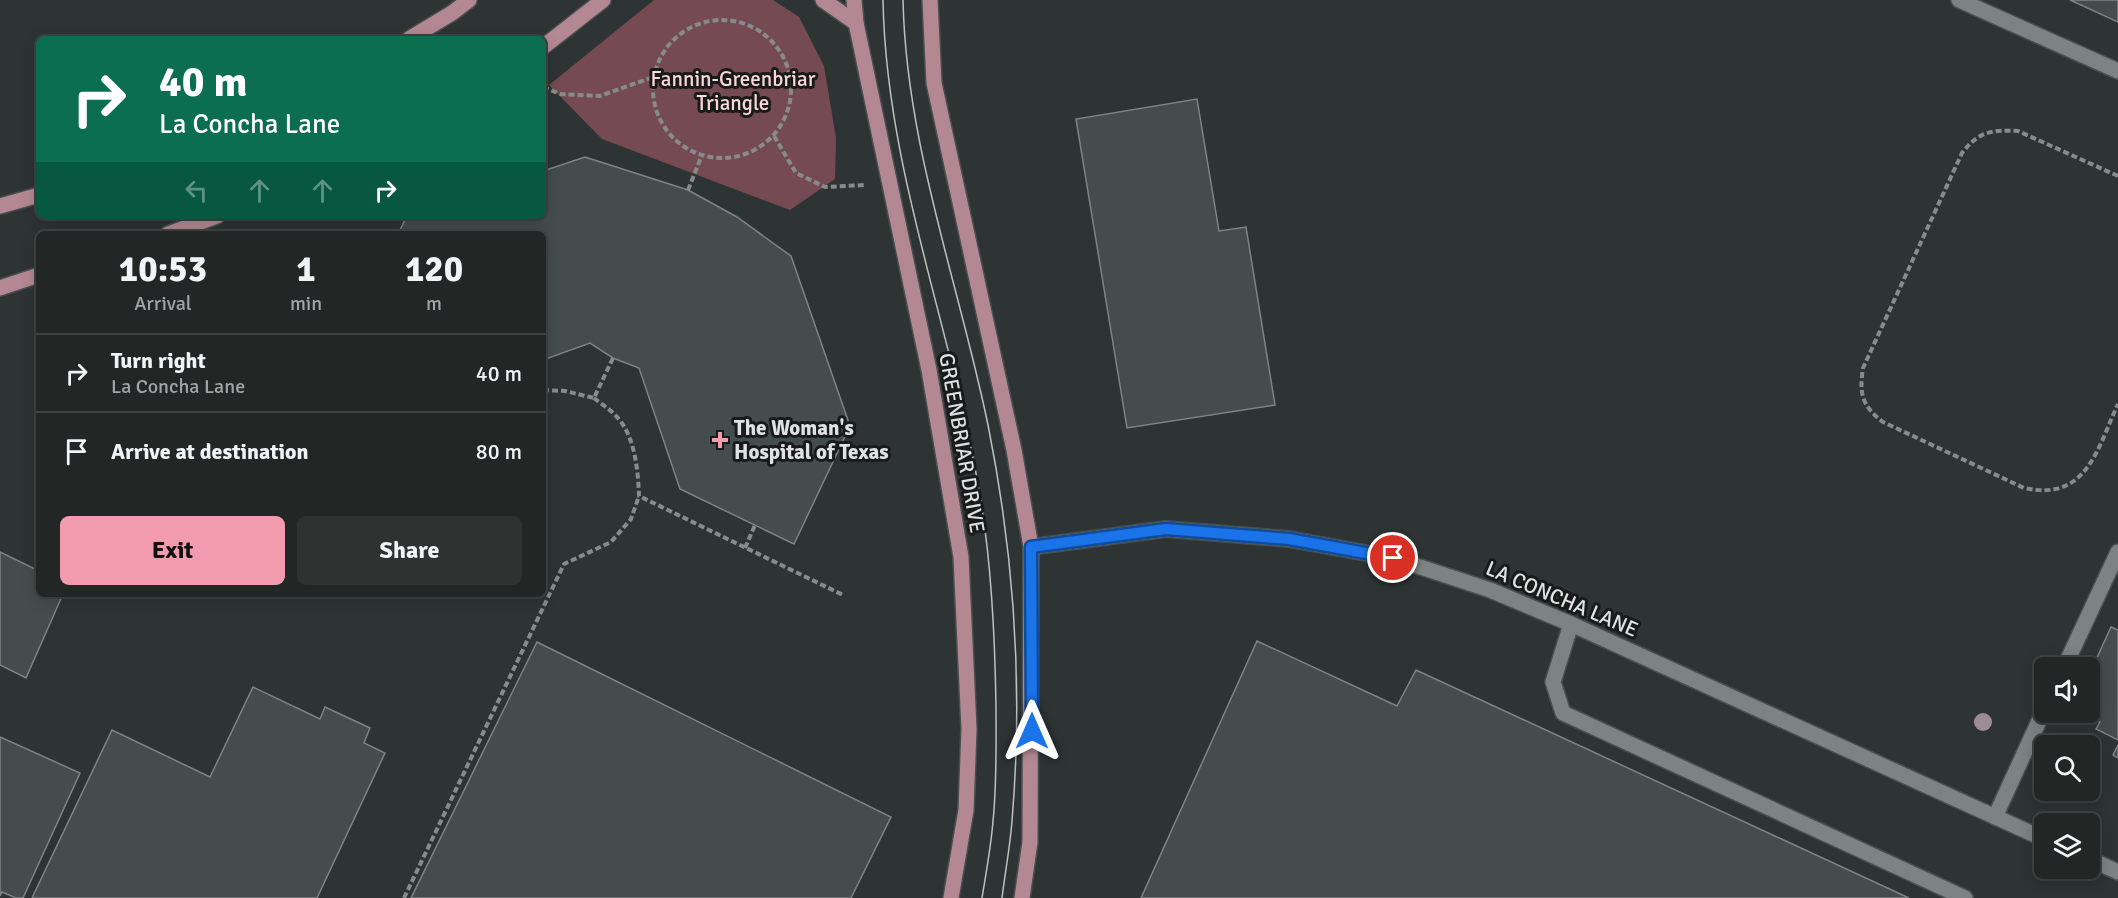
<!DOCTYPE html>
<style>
:root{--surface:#222726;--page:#2e3332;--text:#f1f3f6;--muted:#a2a5a7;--line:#3f4443;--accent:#f29aae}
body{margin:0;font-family:Signika,sans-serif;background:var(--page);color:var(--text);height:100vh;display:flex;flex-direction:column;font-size:22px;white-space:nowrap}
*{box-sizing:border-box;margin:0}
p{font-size:20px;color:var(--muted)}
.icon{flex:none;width:33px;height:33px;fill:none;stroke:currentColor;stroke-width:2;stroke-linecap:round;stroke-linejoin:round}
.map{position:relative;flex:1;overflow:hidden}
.side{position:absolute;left:36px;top:231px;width:510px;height:366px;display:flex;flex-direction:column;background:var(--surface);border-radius:9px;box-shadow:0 3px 15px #0003,0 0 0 2px var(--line)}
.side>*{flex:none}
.top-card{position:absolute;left:36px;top:36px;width:510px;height:183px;border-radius:9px;box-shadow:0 3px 15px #0003,0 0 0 2px var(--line);background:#0b6e4f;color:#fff;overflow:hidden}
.controls{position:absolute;left:2034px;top:657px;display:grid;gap:12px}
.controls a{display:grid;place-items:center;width:66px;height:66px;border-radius:9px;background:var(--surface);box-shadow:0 3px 15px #0003,0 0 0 2px var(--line);font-size:30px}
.pin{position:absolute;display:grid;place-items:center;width:51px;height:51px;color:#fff;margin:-26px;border:3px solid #fff;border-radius:50%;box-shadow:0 2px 6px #0007}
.me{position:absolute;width:66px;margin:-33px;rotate:0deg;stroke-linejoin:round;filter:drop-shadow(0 0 4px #0008)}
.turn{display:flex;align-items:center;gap:21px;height:126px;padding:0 24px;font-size:27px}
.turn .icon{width:78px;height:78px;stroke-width:2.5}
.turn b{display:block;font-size:42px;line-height:51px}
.lanes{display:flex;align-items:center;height:57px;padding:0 24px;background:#0003;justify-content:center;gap:30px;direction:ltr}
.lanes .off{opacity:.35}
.eta{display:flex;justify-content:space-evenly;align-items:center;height:102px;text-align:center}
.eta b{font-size:36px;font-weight:700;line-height:42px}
.action{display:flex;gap:12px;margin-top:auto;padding:12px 24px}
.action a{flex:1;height:69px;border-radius:9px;background:var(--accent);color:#111;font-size:24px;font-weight:700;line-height:69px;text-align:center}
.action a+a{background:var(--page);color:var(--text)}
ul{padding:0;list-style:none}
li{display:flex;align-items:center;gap:18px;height:78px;padding:0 24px;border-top:2px solid var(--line)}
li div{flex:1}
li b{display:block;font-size:22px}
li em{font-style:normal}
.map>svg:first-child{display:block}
</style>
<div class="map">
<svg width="2118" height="898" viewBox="0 0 2118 898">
<rect width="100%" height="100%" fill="#2d3433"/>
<polygon fill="#764a53" points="654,0 773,0 799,17 824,66 836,138 835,179 790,210 602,139 549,85"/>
<g fill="#454c4c" stroke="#7d8584" stroke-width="1.5">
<polygon points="2070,0 2118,0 2118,22"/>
<polygon points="1197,99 1219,231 1246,227 1275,405 1127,428 1076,119"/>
<polygon points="585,157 688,190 737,217 791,256 850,426 794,544 680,489 639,368 613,358 590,343 543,360 543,234 398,234 406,218 413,216 543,216 543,171"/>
<polygon points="0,552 39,571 39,594 63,594 26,678 0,665"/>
<polygon points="2111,627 2118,630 2118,740 2096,729 2100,722 2083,714 2090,712 2090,701 2098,683 2090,678 2090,673"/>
<polygon points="1257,641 1397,706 1416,670 1909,898 1141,898"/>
<polygon points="537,642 891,817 851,898 411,898"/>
<polygon points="253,687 320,719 325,707 370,728 364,743 385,753 317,898 32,898 112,730 210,777"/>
<polygon points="0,737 80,773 23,898 16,898 2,892 0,896"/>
<polygon points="2118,745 2118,758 2113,755"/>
</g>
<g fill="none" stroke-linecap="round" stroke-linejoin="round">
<g stroke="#494f4f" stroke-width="18">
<g id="service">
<polyline points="1959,0 2118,71"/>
<polyline points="1571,624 1553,682 1563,713 1965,898"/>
<polyline points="2064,668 2118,552"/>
<polyline points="1995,817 2044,710"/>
</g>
</g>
<g stroke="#494f4f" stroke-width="18">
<g id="minor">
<polyline points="1031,547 1166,529 1289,539 1393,558 1490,590 1571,624 2044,839"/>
<polyline points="2090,859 2118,872"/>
</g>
</g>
<g stroke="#494f4f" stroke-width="18">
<g id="primary">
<polyline points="823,0 856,23"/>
<polyline points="854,0 856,23 929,370 961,557 969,729 966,810 951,898"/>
<polyline points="930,0 934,83 1014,450 1031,547 1030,842 1022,898"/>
<polyline points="409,39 452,13 469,0"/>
<polyline points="543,47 603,0"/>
<polyline points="0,206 39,195"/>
<polyline points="168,234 217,216"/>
<polyline points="0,288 39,275"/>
</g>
</g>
<g stroke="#868c8b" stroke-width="4" stroke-dasharray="6 3" stroke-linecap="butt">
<circle cx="722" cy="89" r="69"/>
<polyline points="543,87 560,94 600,96 653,77"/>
<polyline points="774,136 796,173 825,187 866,185"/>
<path d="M2118,176L2018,131C1991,130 1979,131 1962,153L1863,368C1859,394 1862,406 1883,422L2024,488C2087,502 2097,449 2118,404"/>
<polyline points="688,190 702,155"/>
<polyline points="543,390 565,391 594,398 613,358"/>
<path d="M594,398C601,404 610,409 616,416C635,435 638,470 639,496L843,595"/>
<polyline points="745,548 755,525"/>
<polyline points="404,898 564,564 611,542 631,519 639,496"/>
</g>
<use href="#service" stroke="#7c8483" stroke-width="15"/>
<use href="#minor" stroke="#7c8483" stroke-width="15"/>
<use href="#primary" stroke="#b48892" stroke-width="15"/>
<g stroke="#bdc2c1" stroke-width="1.5">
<path d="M883,0C886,172 954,333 981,502C992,569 995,639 996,707C996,745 997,783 993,821C991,847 986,873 982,898"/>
<path d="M903,0C906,145 959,284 988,425C1014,554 1023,690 1012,821C1010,847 1005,873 1002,898"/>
</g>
</g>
<circle fill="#9e8d90" cx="1983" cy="722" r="9"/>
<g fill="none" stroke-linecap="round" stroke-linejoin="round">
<g stroke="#114b97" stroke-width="15">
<polyline id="route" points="1032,731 1031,547 1166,529 1289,539 1393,558"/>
</g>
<use href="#route" stroke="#1a73e8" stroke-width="10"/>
</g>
<path fill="#f29aae" stroke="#181b1a" stroke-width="2" d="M717 431h6v6h6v6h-6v6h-6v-6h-6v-6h6z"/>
<g text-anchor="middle" stroke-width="6" stroke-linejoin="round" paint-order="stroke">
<g font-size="21" fill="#fbd6dd" stroke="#181b1a">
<text x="733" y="86">Fannin-Greenbriar<tspan x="733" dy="24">Triangle</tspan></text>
</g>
<g font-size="21" font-weight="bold" fill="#dee2e2" stroke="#181b1a" text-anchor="start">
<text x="734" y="435">The Woman's<tspan x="734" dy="24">Hospital of Texas</tspan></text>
</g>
<g font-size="21" fill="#dee2e2" stroke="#181b1a">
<text transform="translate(962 443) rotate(80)" y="7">GREENBRIAR DRIVE</text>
<text transform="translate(1562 599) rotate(23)" y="7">LA CONCHA LANE</text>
</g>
</g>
</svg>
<div class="controls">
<a><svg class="icon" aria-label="sound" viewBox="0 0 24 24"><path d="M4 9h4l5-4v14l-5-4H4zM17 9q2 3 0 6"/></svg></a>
<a><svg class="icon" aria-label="search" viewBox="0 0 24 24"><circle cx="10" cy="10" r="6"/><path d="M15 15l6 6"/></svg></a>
<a><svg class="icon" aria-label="layers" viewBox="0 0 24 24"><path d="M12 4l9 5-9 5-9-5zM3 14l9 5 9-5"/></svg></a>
</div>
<div class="pin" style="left:1393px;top:558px;background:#d93025"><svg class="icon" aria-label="arrive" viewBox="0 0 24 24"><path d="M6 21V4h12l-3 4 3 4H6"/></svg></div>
<svg class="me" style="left:1032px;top:731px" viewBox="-20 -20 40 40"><path d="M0-17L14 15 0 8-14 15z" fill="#1a73e8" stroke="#fff" stroke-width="4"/></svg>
<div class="top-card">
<div class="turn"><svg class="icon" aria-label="right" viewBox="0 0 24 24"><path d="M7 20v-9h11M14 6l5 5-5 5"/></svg><div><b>40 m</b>La Concha Lane</div></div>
<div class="lanes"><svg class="icon off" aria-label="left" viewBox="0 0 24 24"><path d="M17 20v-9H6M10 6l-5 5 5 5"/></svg><svg class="icon off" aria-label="ahead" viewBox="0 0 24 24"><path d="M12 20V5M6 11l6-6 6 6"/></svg><svg class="icon off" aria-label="ahead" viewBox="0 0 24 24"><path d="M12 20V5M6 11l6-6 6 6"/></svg><svg class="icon" aria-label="right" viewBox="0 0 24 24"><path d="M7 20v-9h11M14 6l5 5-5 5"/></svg></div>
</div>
<section class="side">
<div class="eta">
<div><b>10:53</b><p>Arrival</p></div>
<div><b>1</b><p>min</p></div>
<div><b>120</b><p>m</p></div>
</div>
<ul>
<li><svg class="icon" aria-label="right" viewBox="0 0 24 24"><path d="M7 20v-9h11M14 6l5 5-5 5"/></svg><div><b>Turn right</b><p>La Concha Lane</p></div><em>40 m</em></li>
<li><svg class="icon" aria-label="arrive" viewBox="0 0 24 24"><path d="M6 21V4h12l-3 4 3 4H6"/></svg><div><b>Arrive at destination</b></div><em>80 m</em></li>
</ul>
<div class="action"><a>Exit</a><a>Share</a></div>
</section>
</div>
